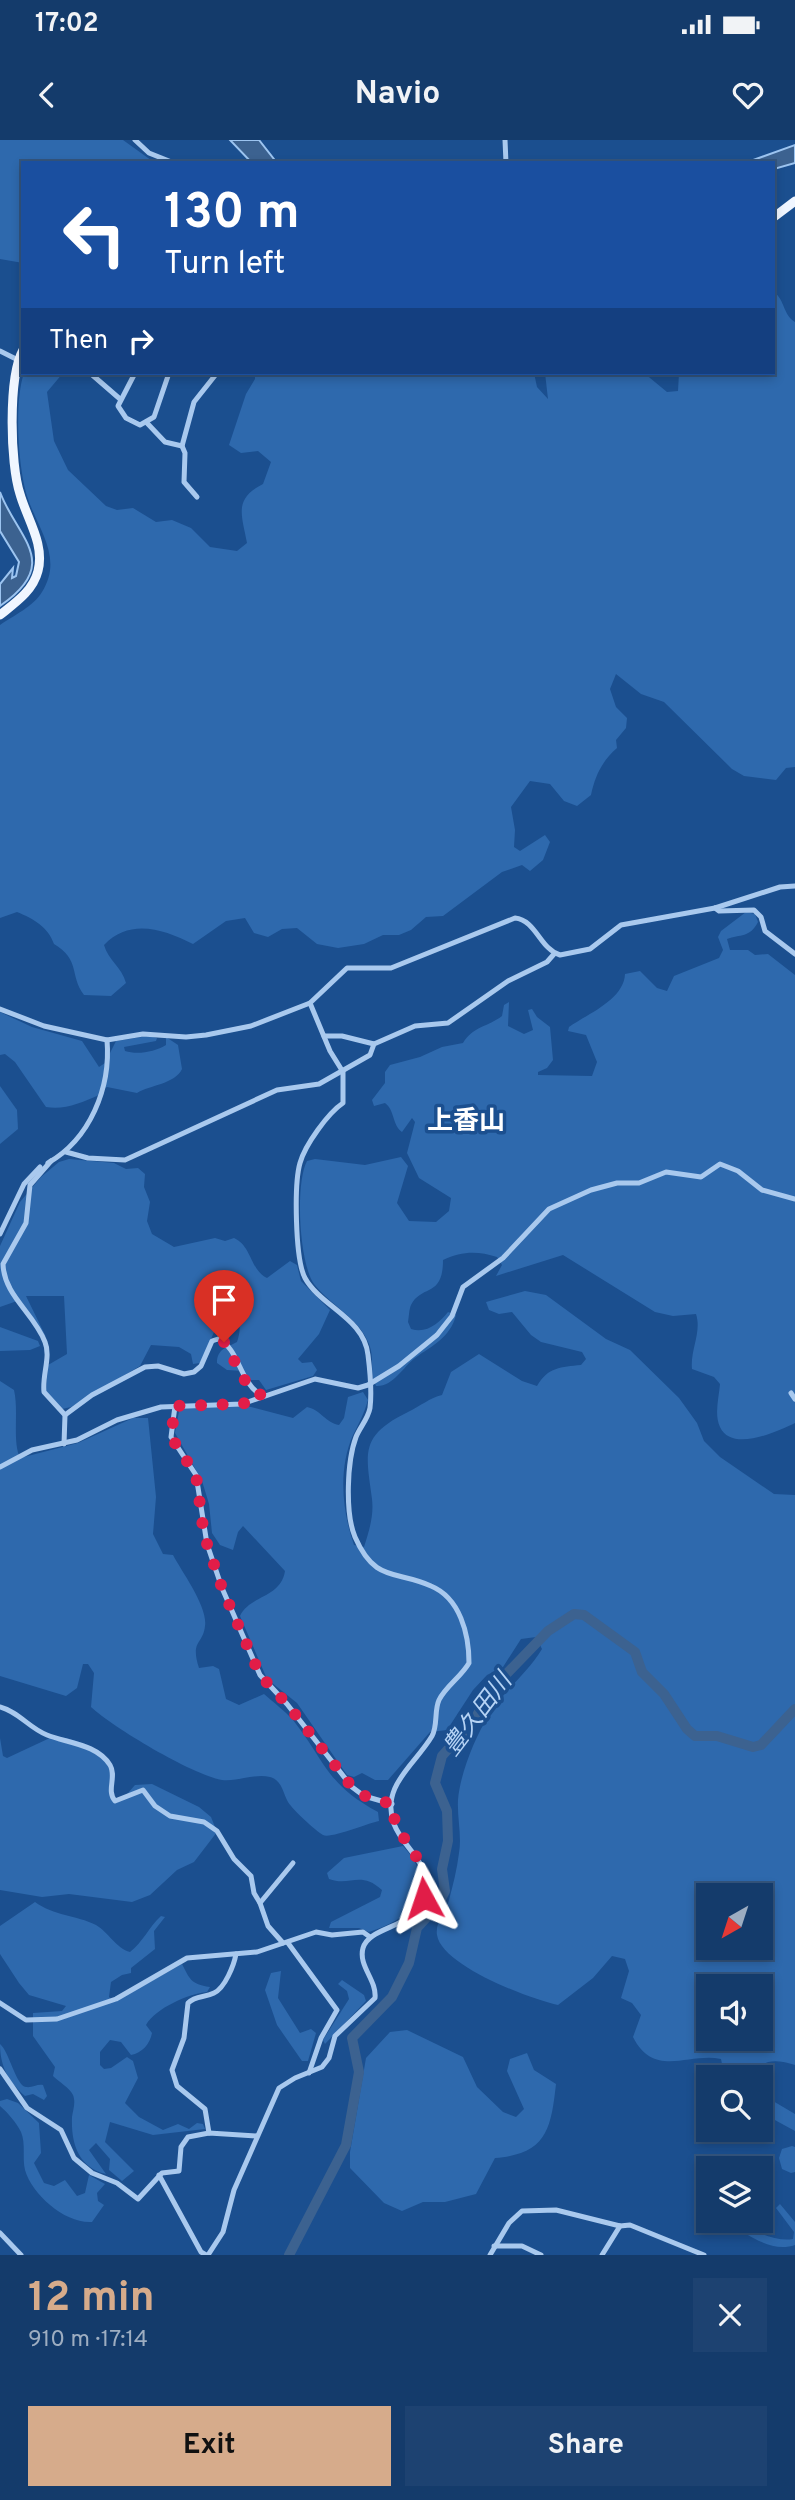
<!DOCTYPE html>
<meta charset="utf-8">
<style>
:root{--surface:#143b6b;--page:#1d4271;--text:#f1f3f6;--muted:#9dadc1;--line:#33557e;--accent:#d6ab8b}
body{margin:0;font-family:Overpass,"Noto Sans JP",sans-serif;background:var(--page);color:var(--text);height:100vh;display:flex;flex-direction:column;font-size:26px;white-space:nowrap}
*{box-sizing:border-box;margin:0}
p{font-size:23px;color:var(--muted)}
.icon{flex:none;width:38px;height:38px;fill:none;stroke:currentColor;stroke-width:2;stroke-linecap:round;stroke-linejoin:round}
.map{position:relative;height:2115px;overflow:hidden}
.side{display:flex;flex-direction:column;background:var(--surface);flex:1}
.side>*{flex:none}
.guide{position:absolute;left:21px;top:21px;width:754px;height:214px;border-radius:0px;box-shadow:0 4px 10px #0003,0 0 0 2px var(--line);background:#1a4fa0;color:#fff;overflow:hidden}
.needle{width:46px;rotate:219deg}
.tools{position:absolute;left:696px;top:1743px;display:grid;gap:14px}
.tools a{display:grid;place-items:center;width:77px;height:77px;border-radius:0px;background:var(--surface);box-shadow:0 4px 10px #0003,0 0 0 2px var(--line);font-size:35px}
.pin{position:absolute;display:grid;place-items:center;width:60px;height:60px;color:#fff;margin:-72px -30px;border-radius:50% 50% 50% 0;rotate:-45deg;box-shadow:0 0 7px #0007}
.pin .icon{rotate:45deg}
.me{position:absolute;width:77px;margin:-38px;rotate:355deg;stroke-linejoin:round;filter:drop-shadow(0 0 5px #0008)}
.turn{display:flex;align-items:center;gap:24px;height:147px;padding:0 28px;font-size:32px}
.turn .icon{width:91px;height:91px;stroke-width:2.5}
.turn b{display:block;font-size:49px;line-height:60px}
.then{display:flex;align-items:center;height:66px;padding:0 28px;background:#0003;gap:14px;font-size:26px}
.round{display:grid;place-items:center;flex:none;width:74px;height:74px;border-radius:0px;background:var(--page)}
.summary{display:flex;align-items:center;justify-content:space-between;height:119px;padding:0 28px}
h1{font-size:42px;font-weight:700;line-height:52px;color:var(--accent)}
.action{display:flex;gap:14px;margin-top:auto;padding:14px 28px}
.action a{flex:1;height:80px;border-radius:0px;background:var(--accent);color:#111;font-size:28px;font-weight:700;line-height:80px;text-align:center}
.action a+a{background:var(--page);color:var(--text)}
.status{display:flex;justify-content:space-between;align-items:center;height:49px;padding:0 35px;background:var(--surface);direction:ltr}
.status svg{height:19px;fill:currentColor}
header{display:flex;justify-content:space-between;align-items:center;height:91px;padding:0 28px;background:var(--surface);font-size:32px;font-weight:700}
.map>svg:first-child{display:block}
</style>
<div class="status"><b>17:02</b><svg viewBox="0 0 49 12"><path d="M0 12V9h3v3zM5 12V6h3v6zM10 12V3h3v9zM15 12V0h3v12zM26 1h20v11H26zM47 4h2v5h-2z"/></svg></div>
<header><svg class="icon" aria-label="back" viewBox="0 0 24 24"><path d="M15 5l-7 7 7 7"/></svg>Navio<svg class="icon" aria-label="heart" viewBox="0 0 24 24"><path d="M12 20l-8-8c-3-5 5-10 8-4 3-6 11-1 8 4z"/></svg></header>
<div class="map">
<svg width="795" height="2115" viewBox="0 0 795 2115">
<rect width="100%" height="100%" fill="#1b4f8f"/>
<g fill="#2e69ad" fill-rule="evenodd">
<polygon points="0,0 123,0 155,23 23,23 23,123 0,119"/>
<path d="M774,152C785,160 783,175 795,182V627L786,628L776,640L744,636L732,629L664,562L641,554L616,534L610,549L616,567L627,578L626,588L616,600L617,608C602,621 595,636 591,655L577,666L564,661L550,644L530,641L511,667L515,690L514,707L520,711L545,695L550,702L543,720L530,731L522,725L502,732L443,776L426,777L411,790L399,795H383L364,804L338,808L317,804L297,788L282,789L268,797L254,793L245,778L226,781L193,804C163,789 130,778 104,805C108,820 122,827 126,843L111,856L84,855C69,835 81,820 54,804C48,787 34,779 17,772L0,778V485C13,476 34,466 42,452C64,417 37,388 27,356C18,326 14,262 24,233H63L47,252L54,301L68,330L106,366L117,370L133,368L156,382L172,380L191,388L210,407L237,411L247,403C242,375 233,359 263,344L271,322L258,311L241,313L229,305L246,254L255,239V233H534L537,247L548,259L545,233H644L667,252L678,251L679,233H774Z"/>
<path d="M746,772L755,774L758,782C750,798 740,794 727,799L730,810H748L755,815L768,814L795,835V1283C778,1291 732,1313 720,1287C714,1275 719,1257 720,1244L714,1237L692,1229C690,1210 702,1192 696,1174L673,1176L655,1172L563,1115L496,1136L502,1125L497,1117C478,1111 462,1111 443,1120C443,1158 422,1144 411,1165C409,1169 409,1177 408,1182L411,1189C427,1194 439,1183 448,1172L456,1175C450,1198 433,1205 415,1218C403,1227 393,1247 376,1246C369,1233 375,1218 369,1204C359,1178 330,1165 314,1144C299,1123 295,1043 307,1021L315,1019L365,1025L401,1017L408,1026L397,1063L409,1081L436,1082L449,1071L451,1058L419,1038L407,1013L415,982L412,978L402,992C392,985 395,970 385,963L374,966L372,960L385,943V932L390,925L420,917L442,907L463,903C473,886 488,887 502,876L504,865L509,862L508,886L524,894L533,890L528,870L532,869L537,877L550,887L553,920L547,928L538,932V935L592,936L597,922L586,895L568,891L569,887C587,874 624,860 625,834L640,831L657,848L667,851L674,836L719,818L723,810L718,797L721,791Z"/>
<path d="M0,872L32,887L82,901L99,927L105,923L116,901L148,896L157,898L156,901L124,907L125,911C137,915 155,912 166,905V897L178,905L182,929C175,944 150,945 137,953L107,947L101,950L99,955C81,963 65,970 46,967L15,922L5,914L0,915Z"/>
<polygon points="0,946 17,970 18,989 0,1004"/>
<path d="M69,1019L114,1023L126,1029L138,1028L145,1034L144,1047L150,1062L147,1081L152,1094L174,1107L215,1098L225,1101L234,1098C252,1106 250,1130 267,1138L290,1121L297,1125L301,1141L330,1170L319,1194L298,1219L302,1223L312,1222L317,1230L313,1236L266,1250L259,1240H251L243,1231L227,1230L217,1223C217,1209 226,1208 237,1202C241,1190 242,1176 230,1169L220,1179L200,1223L193,1224L191,1214L179,1207L151,1205L140,1226L71,1267L62,1269L46,1251L48,1225L67,1214L64,1156H26L46,1197L17,1161L0,1167V1106L20,1062L41,1037L59,1022Z"/>
<path d="M525,1151L546,1155L606,1199L630,1210L679,1258L697,1283L704,1301L720,1317L774,1354L795,1355V1925C778,1920 761,1917 753,1937H738L723,1929L721,1919C689,1912 654,1939 633,1897L641,1875L632,1863L621,1858L629,1831L625,1819L612,1816L593,1838L558,1865C530,1859 442,1826 437,1795C435,1781 446,1773 449,1760C453,1745 457,1729 459,1713C462,1696 457,1678 458,1660C460,1634 475,1597 489,1575C504,1550 527,1534 542,1509L536,1497L521,1499L503,1527L487,1535L473,1550L447,1590L430,1592L388,1640H375L362,1633L354,1637L347,1635L297,1563L267,1539L264,1554C273,1562 285,1571 293,1580C326,1622 326,1644 378,1672L379,1681C368,1683 331,1699 323,1695C316,1691 293,1670 288,1662C283,1653 282,1640 270,1637C255,1633 237,1642 222,1640C191,1634 114,1588 91,1567L94,1533L88,1524H83L77,1548L66,1556L0,1536V1241L14,1250C19,1271 12,1301 20,1318L78,1303L133,1278H148L156,1357L153,1394L163,1414L173,1415C182,1432 208,1467 205,1486C203,1505 190,1500 199,1528L213,1526L219,1529L226,1559L239,1565L264,1554L267,1539L240,1476C250,1455 281,1458 285,1431L243,1386L238,1392L233,1410L220,1405L212,1393L209,1364L202,1341L175,1293L179,1271L184,1268L247,1266L293,1278L307,1267C321,1270 326,1283 339,1285L344,1278L348,1257L363,1252L368,1260C364,1274 359,1283 353,1295C338,1329 342,1371 354,1405L364,1407C369,1391 374,1376 372,1359C366,1313 359,1296 408,1272C420,1266 430,1258 442,1255L451,1232L479,1214L522,1241L537,1246C548,1227 561,1227 581,1225L586,1219L582,1212L541,1202L531,1195L512,1172L499,1174L489,1170L486,1162ZM709,1755H761V1808H709ZM709,1846H761V1899H709Z"/>
<polygon points="0,1187 38,1201 40,1206 30,1210 0,1211"/>
<path d="M52,1597C72,1596 107,1609 110,1633C111,1643 107,1651 112,1660L121,1661L135,1645L152,1644L199,1667L211,1677L217,1692L194,1722L177,1730L150,1755L132,1762L69,1754L42,1757L0,1750V1598L3,1616L7,1618Z"/>
<path d="M403,1706C441,1748 416,1777 369,1792L359,1788H329L331,1782L380,1757L382,1750C360,1730 350,1747 329,1739L327,1733L344,1718Z"/>
<path d="M35,1762C54,1776 76,1775 96,1785C108,1792 117,1809 130,1812C143,1802 149,1787 161,1776L165,1777L154,1791L155,1809L131,1828V1833L122,1835L111,1842L109,1857L114,1862L182,1824C190,1839 190,1844 210,1847L207,1852C188,1854 156,1868 146,1885L152,1893C150,1904 142,1913 131,1915L121,1902L110,1900L100,1912V1925L104,1929L111,1928L127,1917L133,1921L138,1938L125,1963L139,1977L163,1990L178,1984L189,1989L197,1983L203,1984L205,1989L153,1995L110,1982L105,2002L134,2031L122,2041L109,2030L110,2019L96,2003L89,2010L106,2034C78,2027 71,2003 72,1977C73,1969 76,1963 73,1955C70,1948 59,1942 53,1936L55,1927L33,1896V1873L62,1871L66,1866L29,1855L19,1843L0,1814V1786Z"/>
<polygon points="281,1831 278,1858 300,1893 311,1889 316,1893 308,1921 302,1921 277,1885 265,1850 271,1833"/>
<polygon points="342,1840 364,1855 366,1861 325,1904 323,1900 349,1859 347,1851 338,1844"/>
<path d="M407,1890L463,1917L477,1947L503,1972L516,1977L524,1969L507,1931L510,1919L527,1913L534,1930L556,1944C551,1990 546,2014 495,2018L476,2054L445,2062H423L402,2071L384,2063L350,2028V2012L366,1918L390,1892Z"/>
<path d="M0,1904C9,1911 16,1946 26,1947C32,1948 37,1944 43,1945L47,1956L44,1960L33,1954L25,1956C8,1941 0,1926 0,1904Z"/>
<polygon points="761,1954 795,1974 795,1991 773,1979 761,1976"/>
<path d="M7,1959L18,1963L39,1983L41,2013L34,2023L44,2043L54,2046L65,2040L77,2056L85,2053L89,2035L105,2044L97,2053L98,2061L104,2065L92,2082C66,2084 32,2055 25,2030C22,2018 26,2004 21,1992C16,1982 8,1973 0,1966V1961Z"/>
<polygon points="792,2006 795,2007 795,2032 791,2033 782,2029 779,2018 782,2009"/>
<path d="M780,2064L795,2082V2105C769,2114 745,2091 722,2081H745C751,2093 779,2102 793,2099L794,2092L776,2068Z"/>
</g>
<g fill="#3c6290" stroke="#9cc4f0" stroke-width="2">
<polygon points="230,0 259,0 277,23 252,23"/>
<polygon points="795,5 795,23 774,29 774,23 745,23"/>
<path d="M0,352C17,398 63,423 0,466V444L13,428L12,438L16,436L19,422L0,391Z"/>
</g>
<g fill="none" stroke-linecap="round" stroke-linejoin="round">
<polyline stroke="#3c6290" stroke-width="10" points="289,2115 346,2005 359,1932 352,1898 392,1857 409,1823 417,1788 438,1765 445,1751 442,1729 448,1701 447,1671 435,1643 442,1616 475,1579 490,1551 548,1491 574,1474 584,1475 635,1512 642,1532 664,1554 687,1589 695,1596 717,1596 753,1607 761,1605 795,1569"/>
<g stroke="#a9c9ee" stroke-width="5">
<polyline points="135,0 149,13 174,23"/>
<polyline points="505,0 506,23"/>
<polyline points="0,211 18,220"/>
<polyline points="90,233 120,259"/>
<polyline points="135,233 118,266 126,278 140,285 154,277 169,233"/>
<polyline points="147,283 165,302 182,306 194,262 217,233"/>
<polyline points="182,306 185,313 184,342 197,357"/>
<polyline points="715,768 719,771 754,770 761,777 765,791 795,814"/>
<path d="M0,869L44,886L107,900L143,894L186,897L206,895L251,886L310,863L347,828H391L515,778C536,780 540,809 560,815L590,809L621,785L715,768L780,747L795,746"/>
<polyline points="324,896 342,896 374,904"/>
<polyline points="66,1012 88,1018 125,1020 277,950 319,944 370,915 374,904 415,886 448,883 508,841 547,822 554,814"/>
<path d="M51,1021L30,1045L26,1083L3,1124C4,1156 34,1173 45,1202C51,1217 42,1235 44,1252L65,1275L64,1304"/>
<path d="M48,1023C90,999 111,948 107,900"/>
<polyline points="0,1094 24,1044 40,1027"/>
<polyline points="791,1253 795,1259"/>
<polyline points="175,1266 171,1297 196,1335 207,1404 222,1448 260,1535 287,1564 352,1647 364,1656 392,1664"/>
<path d="M65,1275L92,1255L145,1227L158,1226L184,1234L194,1232L201,1226L212,1201L218,1199C240,1209 238,1241 262,1256"/>
<polyline points="0,1327 32,1310 77,1300 117,1280 161,1267 242,1264 315,1239 358,1248 368,1245 399,1226 437,1195 452,1176 463,1147 503,1118 549,1069 591,1050 617,1043 639,1043 666,1032 701,1037 720,1024 738,1031 762,1050 795,1059"/>
<path d="M0,1567C19,1572 29,1588 47,1595C67,1603 97,1604 110,1625C117,1637 106,1650 115,1661L143,1650L155,1666L170,1676L204,1682L217,1691L234,1719L251,1736L254,1753L260,1763"/>
<polyline points="283,1803 268,1786 260,1763 293,1723"/>
<polyline points="288,1803 337,1870 321,1898 309,1933"/>
<polyline points="0,1863 26,1880 57,1879 116,1859 187,1818 257,1812 316,1792 332,1795 363,1792 370,1797"/>
<polyline points="0,1929 27,1968 61,1990 74,2018 92,2033 117,2043 138,2059 162,2033 179,2031 181,2007 188,1997 209,1993 257,1996"/>
<path d="M209,1993L205,1969L177,1946L172,1930L184,1898L188,1863C196,1855 204,1858 214,1853C225,1848 234,1825 236,1814"/>
<polyline points="159,2035 201,2112 206,2115"/>
<polyline points="0,2093 21,2115"/>
<polyline points="494,2106 522,2106 541,2115"/>
<path d="M208,2115L223,2092L234,2050L279,1948L295,1938L322,1927L329,1918L335,1896L375,1858C377,1840 358,1826 363,1808C370,1784 422,1789 426,1750C429,1721 403,1708 394,1684C380,1646 415,1625 432,1596C438,1585 434,1571 439,1560C446,1546 461,1537 469,1523C469,1494 460,1458 431,1446C396,1430 375,1443 355,1397C345,1373 347,1321 356,1297C360,1287 368,1279 370,1268C372,1252 370,1231 368,1215C364,1178 321,1167 305,1138C295,1119 294,1044 300,1023C305,1005 328,973 343,963V932L330,911L310,863"/>
<polyline points="490,2115 509,2083 522,2071 556,2070 620,2086 630,2085 704,2115"/>
<polyline points="602,2115 620,2086"/>
</g>
<g stroke="#f0f6ff" stroke-width="9">
<polyline points="774,77 795,61"/>
<path d="M0,475C15,463 33,451 38,431C45,404 27,379 20,354C10,324 8,237 23,210"/>
</g>
</g>
<g fill="none" stroke-linecap="round" stroke-linejoin="round">
<path stroke="#e11d48" stroke-width="12" stroke-dasharray="0 21.6" d="M224,1202L247,1244L262,1256L242,1264L175,1266L171,1297L196,1335L204,1395L222,1448L260,1535L287,1564L352,1647L365,1656L392,1664C392,1700 435,1720 424,1758"/>
</g>
<g text-anchor="middle" stroke-width="7" stroke-linejoin="round" paint-order="stroke">
<g font-size="24" font-style="italic" fill="#b5d3f5" stroke="#1b4f8f">
<text transform="translate(477 1574) rotate(-53)" y="8">豊久田川</text>
</g>
<g font-size="26" font-weight="bold" fill="#fff" stroke="#1b4f8f">
<text x="466" y="989">上香山</text>
</g>
</g>
</svg>
<div class="tools">
<a><svg class="needle" viewBox="-14 -14 28 28"><path d="M0-13l5 13h-10z" fill="#e53935"/><path d="M0 13l5-13h-10z" fill="#9dadc1"/></svg></a>
<a><svg class="icon" aria-label="sound" viewBox="0 0 24 24"><path d="M4 9h4l5-4v14l-5-4H4zM17 9q2 3 0 6"/></svg></a>
<a><svg class="icon" aria-label="search" viewBox="0 0 24 24"><circle cx="10" cy="10" r="6"/><path d="M15 15l6 6"/></svg></a>
<a><svg class="icon" aria-label="layers" viewBox="0 0 24 24"><path d="M12 4l9 5-9 5-9-5zM3 14l9 5 9-5"/></svg></a>
</div>
<div class="pin" style="left:224px;top:1202px;background:#d93025"><svg class="icon" aria-label="arrive" viewBox="0 0 24 24"><path d="M6 21V4h12l-3 4 3 4H6"/></svg></div>
<svg class="me" style="left:424px;top:1758px" viewBox="-20 -20 40 40"><path d="M0-17L14 15 0 8-14 15z" fill="#e11d48" stroke="#fff" stroke-width="4"/></svg>
<div class="guide">
<div class="turn"><svg class="icon" aria-label="left" viewBox="0 0 24 24"><path d="M17 20v-9H6M10 6l-5 5 5 5"/></svg><div><b>130 m</b>Turn left</div></div>
<div class="then">Then<svg class="icon" aria-label="right" viewBox="0 0 24 24"><path d="M7 20v-9h11M14 6l5 5-5 5"/></svg></div>
</div>
</div>
<section class="side">
<div class="summary"><div><h1>12 min</h1><p>910 m · 17:14</p></div><a class="round"><svg class="icon" aria-label="close" viewBox="0 0 24 24"><path d="M6 6l12 12M18 6L6 18"/></svg></a></div>
<div class="action"><a>Exit</a><a>Share</a></div>
</section>
